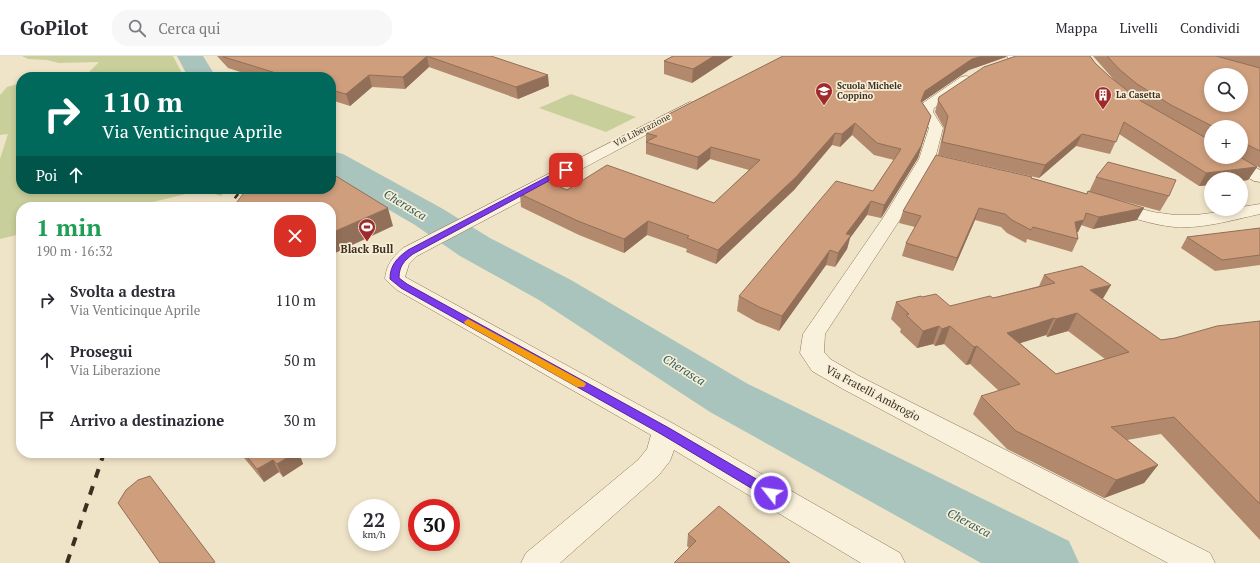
<!DOCTYPE html>
<html lang="it">
<meta charset="utf-8">
<style>
:root{--surface:#fff;--page:#f7f7f7;--text:#2b2b33;--muted:#7c7c81;--line:#e1e1e2}
body{margin:0;font-family:"PT Serif",serif;background:var(--page);color:var(--text);height:100vh;display:flex;flex-direction:column;font-size:15px;white-space:nowrap}
*{box-sizing:border-box;margin:0}
p{font-size:13px;color:var(--muted)}
.icon{flex:none;width:22px;height:22px;fill:none;stroke:currentColor;stroke-width:2;stroke-linecap:round;stroke-linejoin:round}
.map{position:relative;flex:1;overflow:hidden}
.side{position:absolute;left:16px;top:146px;width:320px;height:256px;display:flex;flex-direction:column;background:var(--surface);border-radius:16px;box-shadow:0 2px 6px #0003}
.side>*{flex:none}
.top-card{position:absolute;left:16px;top:16px;width:320px;height:122px;border-radius:16px;box-shadow:0 2px 6px #0003;background:#00695c;color:#fff;overflow:hidden}
.tools{position:absolute;left:1204px;top:12px;display:grid;gap:8px}
.tools a{display:grid;place-items:center;width:44px;height:44px;border-radius:50%;background:var(--surface);box-shadow:0 2px 6px #0003;font-size:20px}
.speed{position:absolute;left:348px;top:443px;display:flex;gap:8px;font-size:20px;font-weight:700;text-align:center}
.speed>*{display:grid;place-content:center;width:52px;height:52px;border-radius:50%;background:var(--surface);box-shadow:0 2px 6px #0003;line-height:1}
.speed small{font-size:10px;font-weight:400}
.speed .limit{border:6px solid #d22;background:#fff;color:#111}
.pin{position:absolute;display:grid;place-items:center;width:34px;height:34px;color:#fff;margin:-17px;border-radius:8px;box-shadow:0 2px 6px #0006}
.me{position:absolute;width:44px;margin:-22px;rotate:300deg;stroke-linejoin:round;filter:drop-shadow(0 0 3px #0008)}
.turn{display:flex;align-items:center;gap:14px;height:84px;padding:0 20px;font-size:18px}
.turn .icon{width:52px;height:52px;stroke-width:2.5}
.turn b{display:block;font-size:28px;line-height:34px}
.then{display:flex;align-items:center;height:38px;padding:0 20px;background:#0003;gap:8px;font-size:15px}
.round{display:grid;place-items:center;flex:none;width:42px;height:42px;border-radius:16px;background:var(--page)}
.summary{display:flex;align-items:center;justify-content:space-between;height:68px;padding:0 20px}
h1{font-size:24px;font-weight:700;line-height:30px;color:#1e9e55}
ul{padding:0;list-style:none}
li{display:flex;align-items:center;gap:12px;height:60px;padding:0 20px}
li div{flex:1}
li b{display:block;font-size:15px}
li em{font-style:normal}
header{display:flex;align-items:center;gap:24px;box-sizing:border-box;height:56px;padding:0 20px;background:var(--surface);border-bottom:1px solid var(--line)}
header strong{font-size:19px}
nav{display:flex;gap:22px;margin-inline-start:auto;font-size:14px}
.search{width:280px;height:36px;background:var(--page);display:flex;align-items:center;gap:10px;box-sizing:border-box;padding:0 14px;border-radius:16px;color:var(--muted);font-size:15px}
.map>svg:first-child{display:block}
</style>
<header>
<strong>GoPilot</strong>
<div class="search"><svg class="icon" aria-label="search" viewBox="0 0 24 24"><circle cx="10" cy="10" r="6"/><path d="M15 15l6 6"/></svg>Cerca qui</div>
<nav><a>Mappa</a><a>Livelli</a><a>Condividi</a></nav>
</header>
<div class="map">
<svg width="1260" height="507" viewBox="0 0 1260 507">
<rect width="100%" height="100%" fill="#f0e4c8"/>
<g fill="#c9cf9b">
<polygon points="22,0 173,0 184,21 58,21 89,16 99,6 59,7 47,4 28,3"/>
<polygon points="21,27 21,133 227,133 221,140 202,134 132,151 21,151 21,178 0,183 0,103 8,78 0,79 0,39 7,31"/>
<polygon points="571,38 636,61 606,76 539,52"/>
</g>
<g fill="none" stroke-linecap="round" stroke-linejoin="round">
<g fill="#a9c4bc" fill-rule="evenodd">
<polygon points="177,0 203,0 216,21 188,21"/>
<polygon points="331,95 343,98 443,153 490,182 571,224 748,328 1069,485 1079,507 981,507 710,356 539,244 460,200 415,169 331,120"/>
</g>
<g stroke="#8d765c" stroke-width="1">
<g id="street">
<path d="M1007,0H1051L1049,3C1037,6 1021,6 1009,3Z"/>
<polygon points="966,20 971,21 973,24 971,27 934,52 933,56 943,72 935,103 901,162 825,278 824,296 830,303 861,321 1210,497 1215,507 1168,507 843,333 812,315 800,297 803,278 883,162 919,103 929,72 919,56 923,47 961,21"/>
<path d="M690,46L695,47L697,50L695,53L417,200L409,208L405,221L674,368L900,497L905,507H861L674,394L670,405L658,420L560,507H521L526,497L638,404L647,393L651,379L397,234L385,223C386,209 393,201 403,192Z"/>
<path d="M1112,145L1153,156L1175,159H1196L1241,153V151L1260,148V158C1232,164 1203,173 1175,171C1151,169 1128,160 1106,154L1103,150L1106,146Z"/>
</g>
</g>
<g stroke="#6f573f" stroke-width="1">
<polygon id="secondary" points="1216,101 1236,101 1260,114 1260,126 1254,125 1218,104"/>
</g>
<use href="#street" fill="#faf1dc" fill-rule="evenodd"/>
<use href="#secondary" fill="#faf1dc" fill-rule="evenodd"/>
<polyline stroke="#3d2e20" stroke-width="2.5" stroke-dasharray="5.5 5.5" stroke-linecap="butt" points="228,151 242,133"/>
<polyline stroke="#3d2e20" stroke-width="4" stroke-dasharray="9 9" stroke-linecap="butt" points="67,507 104,397"/>
</g>
<g fill="#b2896c" fill-rule="evenodd">
<polygon points="217,0 491,0 549,30 518,43 429,11 405,33 372,31 350,50 331,44 331,21 256,21 228,12"/>
<polygon points="673,0 733,0 692,27 664,18 664,5"/>
<polygon points="783,0 1006,0 1006,1 969,14 922,46 931,60 918,102 882,161 881,162 867,159 850,182 847,193 835,211 826,209 779,275 756,266 737,255 739,240 873,135 894,104 874,99 852,79 840,91 832,89 794,134 716,208 686,196 687,193 647,179 624,197 579,179 521,151 520,138 567,134 714,147 749,114 710,103 697,114 646,98 646,77 650,74 650,72 663,65 663,61"/>
<path d="M1093,0H1260V112L1255,109L1257,111L1248,124L1241,125V123H1211V129L1199,130L1119,78L1110,98L1076,90L1039,122L938,99L944,72L935,56L939,41L1095,7L1110,21L1121,30L1114,24ZM1211,71H1241V101H1211Z"/>
<polygon points="1096,121 1169,140 1160,155 1089,136"/>
<polygon points="1032,122 1086,138 1088,135 1137,164 1093,173 1081,169 1078,176 1077,176 1078,183 1072,196 1027,183 1026,187 1007,177 1001,171 975,164 953,215 902,200 906,187 915,171 899,167 903,155"/>
<polygon points="1260,172 1260,209 1215,215 1181,192 1187,181"/>
<path d="M1044,219L1103,243L1161,284L1175,282L1260,265V484L1161,378L1127,384L1158,409L1144,427L1104,442L1007,393L973,358L981,340L999,335L970,308L966,309L944,288L935,290L933,288L917,292L900,276L901,273L891,263L896,246L922,241L950,250L993,242L1039,230ZM1068,275L1105,303L1056,318L1020,287L1046,279L1047,281Z"/>
<polygon points="240,397 299,397 303,408 283,421 279,416 264,426"/>
<polygon points="688,478 790,507 689,492 687,490"/>
</g>
<g fill="#916f58">
<polygon points="427,0 429,11 405,33 403,21"/>
<polygon points="714,0 733,0 692,27 693,13"/>
<polygon points="982,0 1006,0 1006,1 969,14 922,46 921,45 925,35 972,3"/>
<polygon points="369,19 372,31 350,50 346,38"/>
<polygon points="548,19 549,30 518,43 516,31"/>
<polygon points="931,60 918,102 881,162 884,149"/>
<polygon points="855,67 852,79 840,91 842,78"/>
<polygon points="835,77 832,89 794,134 716,208 718,194"/>
<polygon points="1082,78 1076,90 1039,122 1045,109"/>
<polygon points="711,91 710,103 697,114 698,101"/>
<polygon points="1257,111 1248,124 1241,125 1241,123 1211,123 1211,129 1199,130 1206,117"/>
<polygon points="871,145 867,159 850,182 847,193 835,211 838,197 846,178"/>
<polygon points="388,152 393,170 331,199 331,177"/>
<polygon points="979,152 975,164 953,215 957,202"/>
<polygon points="1144,152 1137,164 1093,173 1099,161"/>
<polygon points="1084,164 1078,176 1069,178 1075,166"/>
<polygon points="648,165 647,179 624,197 624,183"/>
<polygon points="830,194 826,209 779,275 782,260"/>
<polygon points="1111,229 1101,246 1090,234"/>
<polygon points="1077,257 1068,275 1047,281 1056,263"/>
<polygon points="1054,262 1046,279 999,294 1007,277"/>
<polygon points="939,270 933,288 917,292 923,275"/>
<polygon points="950,270 944,288 935,290 942,273"/>
<polygon points="977,290 970,308 966,309 974,291"/>
<polygon points="294,397 299,397 303,408 283,421 277,408"/>
<polygon points="273,404 279,416 264,426 257,413"/>
<polygon points="1158,409 1144,427 1104,442 1116,424"/>
</g>
<g fill="#cf9f7d" stroke="#916f58" fill-rule="evenodd">
<polygon points="223,0 427,0 403,21 369,19 346,38 331,34 331,21 289,21 224,1"/>
<polygon points="427,0 491,0 548,19 516,31"/>
<polygon points="673,0 714,0 693,13 664,5"/>
<polygon points="783,0 982,0 972,3 925,35 921,45 931,60 921,90 885,148 884,149 871,145 846,178 851,179 838,197 830,194 782,260 759,251 739,240 836,125 873,135 901,93 877,87 855,67 842,78 835,77 796,121 718,194 687,182 689,180 648,165 624,183 578,165 520,138 546,125 567,134 607,109 714,147 760,104 711,91 698,101 646,86 657,80 646,77 652,73 650,72 668,63 663,61"/>
<polygon points="1016,0 1090,0 1095,7 1110,21 1141,45 1211,85 1211,101 1240,101 1257,111 1206,117 1124,66 1116,86 1082,78 1045,109 942,86 948,60 938,44 939,41 984,11"/>
<path d="M1107,0H1216L1260,12V95L1244,87H1241V71H1214L1171,49L1137,28L1119,13ZM1211,19H1241V49H1211Z"/>
<polygon points="936,99 1032,121 1031,122 1087,138 1088,135 1144,152 1099,161 1086,157 1084,164 1075,166 1078,183 1033,171 1031,174 1012,164 1005,158 979,152 957,202 906,187 921,160 903,155"/>
<polygon points="1108,106 1176,124 1169,140 1096,121"/>
<polygon points="331,117 388,152 331,177 331,151 233,151 247,133 331,133"/>
<polygon points="1260,172 1260,199 1222,204 1187,181"/>
<path d="M1082,210L1111,229L1090,234L1161,284L1175,282L1217,270L1260,265V448L1174,361L1111,371L1158,409L1116,424L1016,375L981,340L1020,328L977,290L974,291L950,270L942,273L939,270L923,275L906,259L909,258L896,246L921,240L922,241L936,238L950,250L990,240L993,242L1055,227L1044,219ZM1077,257L1129,296L1056,318L1007,277L1054,262L1056,263Z"/>
<polygon points="244,397 295,397 277,408 273,404 257,413"/>
<polygon points="150,420 215,506 213,507 160,507 118,447 126,434 138,424"/>
<polygon points="719,450 790,507 674,507 696,485 688,478"/>
</g>
<path fill="#7c3aed" stroke="#51269a" d="M564,112L569,114L413,198C404,205 399,210 399,222L407,228L669,372L775,434L777,437L775,441L771,442L766,441L661,378L401,232L390,223C390,209 397,202 408,194Z"/>
<polygon fill="#f59e0b" points="468,263 584,326 586,328 584,331 577,331 465,268 464,266"/>
<defs>
<g id="school-pin" transform="scale(0.9)"><path d="M0 17L-7.5 6A9.5 9.5 0 1 1 7.5 6Z" fill="#9e2a2b" stroke="#f7eed8"/><path d="M0-5L7-2L0 1L-7-2ZM-4 1L0 2.5L4 1V4Q0 6-4 4Z" fill="#fff"/></g>
<g id="building-pin" transform="scale(0.9)"><path d="M0 17L-7.5 6A9.5 9.5 0 1 1 7.5 6Z" fill="#9e2a2b" stroke="#f7eed8"/><path d="M-4-6H4V6H1V3H-1V6H-4ZM-2.5-4.3h1.7v1.8h-1.7ZM.8-4.3h1.7v1.8H.8ZM-2.5-1h1.7V.8h-1.7ZM.8-1h1.7V.8H.8Z" fill="#fff"/></g>
<g id="stadium-pin" transform="scale(0.9)"><path d="M0 17L-7.5 6A9.5 9.5 0 1 1 7.5 6Z" fill="#9e2a2b" stroke="#f7eed8"/><path d="M0-5a6.5 5 0 1 0 0 10a6.5 5 0 1 0 0-10ZM-3.5-1.8h7v3.6h-7Z" fill="#fff"/></g>
</defs>
<g fill-rule="evenodd">
<use href="#school-pin" x="824" y="35"/>
<use href="#building-pin" x="1103" y="39"/>
<use href="#stadium-pin" x="367" y="171"/>
</g>
<g text-anchor="middle" stroke-width="3.5" stroke-linejoin="round" paint-order="stroke">
<g font-size="9" font-weight="bold" fill="#3d2e20" stroke="#f7eed8" text-anchor="start">
<text x="837" y="33">Scuola Michele<tspan x="837" dy="10">Coppino</tspan></text>
<text x="1116" y="42">La Casetta</text>
</g>
<g font-size="9" fill="#3d2e20" stroke="#f7eed8">
<text transform="translate(642 74) rotate(-27)" y="3">Via Liberazione</text>
</g>
<g font-size="11" font-weight="bold" fill="#3d2e20" stroke="#f7eed8">
<text x="367" y="197">Black Bull</text>
</g>
<g font-size="11" fill="#3d2e20" stroke="#f7eed8">
<text transform="translate(873 337) rotate(28)" y="4">Via Fratelli Ambrogio</text>
</g>
<g font-size="12" font-style="italic" fill="#2f5d5a" stroke="#f7eed8">
<text transform="translate(405 149) rotate(31)" y="4">Cherasca</text>
<text transform="translate(684 314) rotate(32)" y="4">Cherasca</text>
<text transform="translate(969 467) rotate(28)" y="4">Cherasca</text>
</g>
</g>
</svg>
<div class="tools">
<a><svg class="icon" aria-label="search" viewBox="0 0 24 24"><circle cx="10" cy="10" r="6"/><path d="M15 15l6 6"/></svg></a>
<a>+</a>
<a>−</a>
</div>
<div class="speed"><div>22<small>km/h</small></div><div class="limit">30</div></div>
<div class="pin" style="left:566px;top:114px;background:#d93025"><svg class="icon" aria-label="arrive" viewBox="0 0 24 24"><path d="M6 21V4h12l-3 4 3 4H6"/></svg></div>
<svg class="me" style="left:771px;top:437px" viewBox="-20 -20 40 40"><circle r="17" fill="#7c3aed" stroke="#fff" stroke-width="3"/><path d="M0-11L8 9 0 5-8 9z" fill="#fff"/></svg>
<div class="top-card">
<div class="turn"><svg class="icon" aria-label="right" viewBox="0 0 24 24"><path d="M7 20v-9h11M14 6l5 5-5 5"/></svg><div><b>110 m</b>Via Venticinque Aprile</div></div>
<div class="then">Poi<svg class="icon" aria-label="ahead" viewBox="0 0 24 24"><path d="M12 20V5M6 11l6-6 6 6"/></svg></div>
</div>
<section class="side">
<div class="summary"><div><h1>1 min</h1><p>190 m · 16:32</p></div><a class="round" style="background:#d93025;color:#fff"><svg class="icon" aria-label="close" viewBox="0 0 24 24"><path d="M6 6l12 12M18 6L6 18"/></svg></a></div>
<ul>
<li><svg class="icon" aria-label="right" viewBox="0 0 24 24"><path d="M7 20v-9h11M14 6l5 5-5 5"/></svg><div><b>Svolta a destra</b><p>Via Venticinque Aprile</p></div><em>110 m</em></li>
<li><svg class="icon" aria-label="ahead" viewBox="0 0 24 24"><path d="M12 20V5M6 11l6-6 6 6"/></svg><div><b>Prosegui</b><p>Via Liberazione</p></div><em>50 m</em></li>
<li><svg class="icon" aria-label="arrive" viewBox="0 0 24 24"><path d="M6 21V4h12l-3 4 3 4H6"/></svg><div><b>Arrivo a destinazione</b></div><em>30 m</em></li>
</ul>
</section>
</div>
